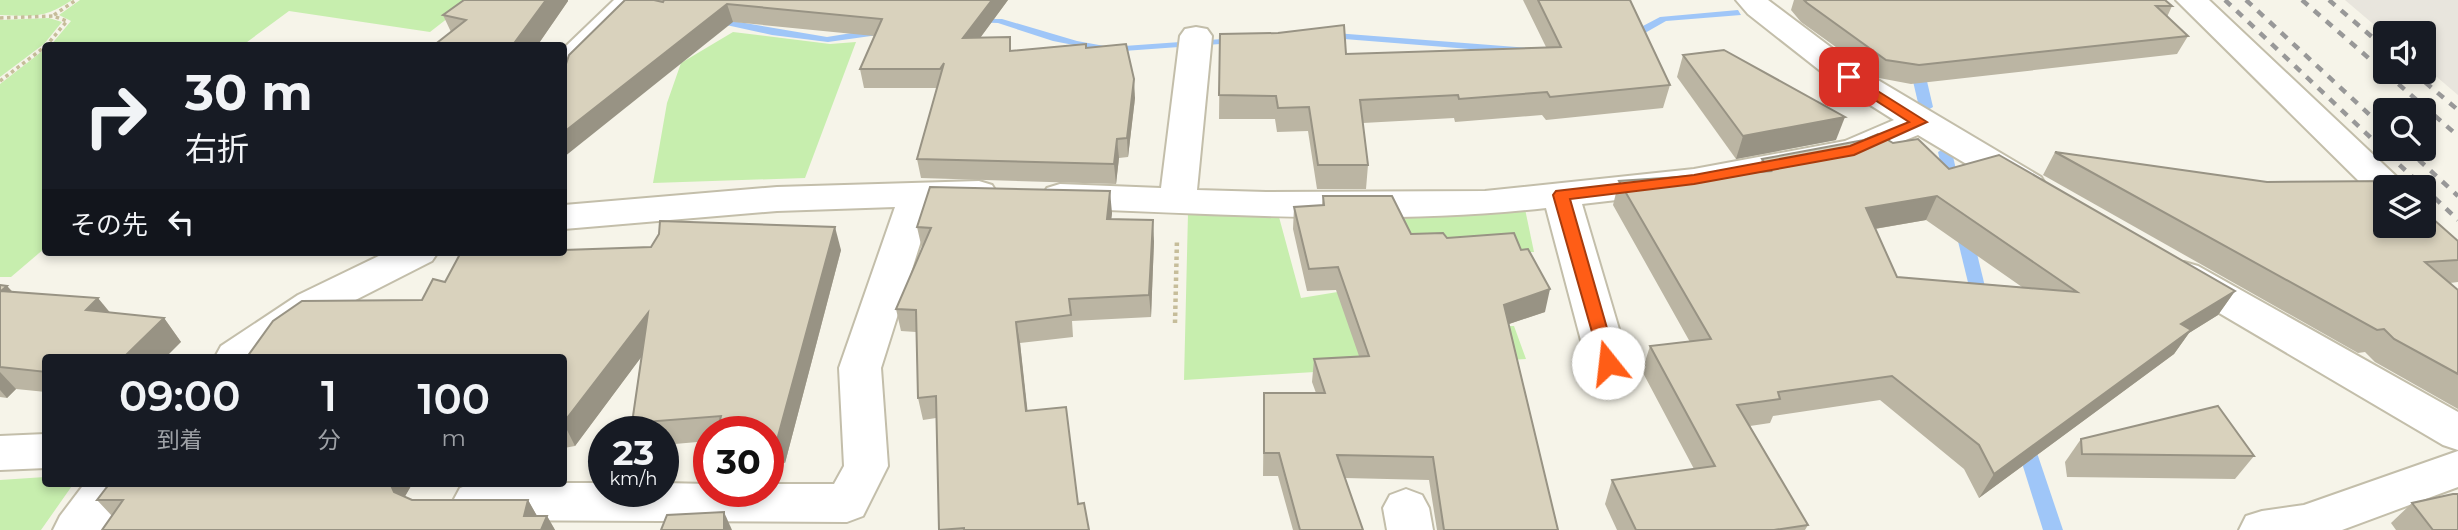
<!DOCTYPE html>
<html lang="ja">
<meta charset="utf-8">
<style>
:root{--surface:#171b24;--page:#20242c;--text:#f1f3f6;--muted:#9ea1a6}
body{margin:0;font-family:Montserrat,"Noto Sans JP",sans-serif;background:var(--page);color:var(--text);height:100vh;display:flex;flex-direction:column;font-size:26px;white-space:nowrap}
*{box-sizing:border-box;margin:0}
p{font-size:23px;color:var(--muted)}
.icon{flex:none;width:38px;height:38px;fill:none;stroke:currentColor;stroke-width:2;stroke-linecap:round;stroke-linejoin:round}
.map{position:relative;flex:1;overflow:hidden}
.sheet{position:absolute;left:42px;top:354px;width:525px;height:133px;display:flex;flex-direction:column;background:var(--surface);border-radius:7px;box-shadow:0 4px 10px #0003}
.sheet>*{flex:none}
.top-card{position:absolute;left:42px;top:42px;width:525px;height:214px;border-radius:7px;box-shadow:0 4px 10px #0003;background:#171b24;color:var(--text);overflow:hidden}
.tools{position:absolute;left:2373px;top:21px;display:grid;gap:14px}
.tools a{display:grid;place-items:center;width:63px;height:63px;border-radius:7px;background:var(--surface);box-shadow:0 4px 10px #0003;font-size:35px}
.speed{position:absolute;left:588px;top:416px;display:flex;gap:14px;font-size:35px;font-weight:700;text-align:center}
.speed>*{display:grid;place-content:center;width:91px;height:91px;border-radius:50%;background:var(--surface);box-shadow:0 4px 10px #0003;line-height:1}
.speed small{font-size:18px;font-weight:400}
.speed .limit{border:10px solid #d22;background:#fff;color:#111}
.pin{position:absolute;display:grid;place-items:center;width:60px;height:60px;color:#fff;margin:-30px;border-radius:14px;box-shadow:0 4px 10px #0006}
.me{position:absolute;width:77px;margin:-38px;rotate:344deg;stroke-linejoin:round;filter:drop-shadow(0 0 5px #0008)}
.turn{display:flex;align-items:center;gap:24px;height:147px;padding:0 28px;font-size:32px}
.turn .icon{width:91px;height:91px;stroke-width:2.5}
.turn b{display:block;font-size:49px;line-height:60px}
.then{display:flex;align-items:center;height:66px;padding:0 28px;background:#0003;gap:14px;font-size:26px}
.eta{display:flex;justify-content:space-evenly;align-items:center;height:119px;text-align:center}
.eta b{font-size:42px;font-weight:600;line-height:49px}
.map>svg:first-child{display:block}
</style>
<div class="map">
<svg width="2458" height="530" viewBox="0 0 2458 530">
<rect width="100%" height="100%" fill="#f6f4e9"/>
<polygon fill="#e8e5dd" points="2345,0 2458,0 2458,95 2424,66 2424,33 2385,34"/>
<g fill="#c7eeae">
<path d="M0,0H72C44,19 33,16 0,15Z"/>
<polygon points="80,0 471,0 430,32 289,11 243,45 50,46 71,21 59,15"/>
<polygon points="49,18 62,22 44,44 0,77 0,20"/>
<polygon points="733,32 830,44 856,42 805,178 653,183 667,103 681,63"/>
<polygon points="45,49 45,248 11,277 0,277 0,84"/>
<polygon points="1525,209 1534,252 1409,252 1399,217"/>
<polygon points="1188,213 1279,217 1301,298 1380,285 1396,326 1514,326 1526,359 1184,380"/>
<polygon points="45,477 46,483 74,483 41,530 0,530 0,480"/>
</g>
<polygon fill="#9fc6f8" points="1738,10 1741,15 1666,21 1615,50 1533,54 1319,37 1110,52 1053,41 998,23 971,22 828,42 772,35 708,21 733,21 827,37 938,19 1002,19 1077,41 1110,47 1322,32 1541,49 1605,46 1660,17"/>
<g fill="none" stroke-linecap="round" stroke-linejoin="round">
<g fill="#9fc6f8" fill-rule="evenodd">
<polygon points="1916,60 1923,64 1933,107 1926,111 1919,107 1909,64"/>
<polygon points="1945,148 1952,152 1960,187 1953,192 1946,187 1938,152"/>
<polygon points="1963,224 1971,229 1989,303 1981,309 1973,303 1955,229"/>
<polygon points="2024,434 2030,436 2033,441 2063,530 2043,530 2015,441 2018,436"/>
</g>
<g stroke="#c3beaa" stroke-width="4">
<g id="street">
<polygon points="614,0 646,0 575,72 564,75 564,48"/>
<path d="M1736,0H1768L1861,70L2041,177L2046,185L2041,193L2028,197L2015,193L1918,135L1854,161L1694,191L1582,204L1629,363L1623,374L1608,378L1593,374L1587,363L1546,208C1386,226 1221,214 1060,208L1047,204L1042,196L1047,188L1060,184L1161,188L1180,36L1185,29L1196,27L1207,29L1212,36L1197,190L1266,192L1485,191L1694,169L1845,141L1894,120L1837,84L1748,14Z"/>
<polygon points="2176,0 2209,0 2399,179 2404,187 2385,187 2385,198 2373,195"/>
<polygon points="979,181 992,185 997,193 992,201 979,205 932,206 881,368 888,466 863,516 847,522 476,520 460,514 453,501 460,488 474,483 604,483 604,492 663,492 663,483 709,484 709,492 768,492 768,484 834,484 844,466 839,368 895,207 777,211 564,229 564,205 777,187"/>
<polygon points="387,252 438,252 432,261 326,315 266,357 215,357 221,346 298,295"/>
<polygon points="2184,262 2198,266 2458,412 2458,450 2443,445 2170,284 2165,275 2170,266"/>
<polygon points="46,434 46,468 0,470 0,436"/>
<polygon points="2458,451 2458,487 2342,530 2239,530 2246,516 2262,511 2304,505"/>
<polygon points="85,483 134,483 102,530 53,530 60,516"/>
<polygon points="1406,489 1422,495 1429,508 1433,530 1387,530 1383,508 1390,495"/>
</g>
</g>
<g stroke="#c6bd9a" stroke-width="3.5" stroke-dasharray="3.5 3.5" stroke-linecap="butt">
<polyline points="54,15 76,0"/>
<polyline points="0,18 53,16 67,21 46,46"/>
<polyline points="0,81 46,46"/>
</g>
<polyline stroke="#c6bd9a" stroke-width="4.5" stroke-dasharray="3.5 3.5" stroke-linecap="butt" points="1175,323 1177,239"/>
<use href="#street" fill="#fff" fill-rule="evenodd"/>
<g stroke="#989898" stroke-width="4.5" stroke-dasharray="8 8" stroke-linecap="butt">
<polyline points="2225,0 2458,220"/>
<polyline points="2246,0 2385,129"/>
<polyline points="2302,0 2458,136"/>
<polyline points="2329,0 2385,48"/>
<polyline points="2413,72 2458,110"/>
<polyline points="2407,149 2458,196"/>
</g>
</g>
<g fill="#bbb5a3" fill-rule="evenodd">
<polygon points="464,0 568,0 568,1 537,46 433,46 451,32 443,15"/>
<polygon points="625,0 1008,0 980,38 1012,51 1086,48 1135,98 1128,157 1119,158 1116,184 921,178 917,159 937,88 864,88 860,69 874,36 733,22"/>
<polygon points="1523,0 1630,0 1670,85 1663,108 1546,120 1542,115 1455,122 1454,118 1363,123 1368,165 1366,189 1317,189 1308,131 1277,132 1275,119 1219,119 1220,34 1346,54 1546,47"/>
<polygon points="1794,0 2165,0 2172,6 2167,17 2188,36 2177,54 1911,84 1879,78 1801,22 1791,10"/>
<polygon points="1683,55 1836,140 1736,159 1677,77"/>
<path d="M1893,143L1949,169L2235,291L2218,315L2189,333L2174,354L1979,498L1964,469L1880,400L1773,416L1770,423L1750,426L1808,525L1805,530H1617L1605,504L1612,480L1694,469L1642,371L1650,346L1690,342L1613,205L1619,181L1757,172L1762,159ZM1926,220L2022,287L1897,277L1875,229Z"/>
<polygon points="2055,152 2458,241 2458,282 2450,283 2458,290 2458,409 2375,362 2365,352 2358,353 2043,175"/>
<polygon points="1323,196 1411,234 1447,238 1545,312 1509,324 1558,530 1437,530 1429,480 1345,478 1363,530 1293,530 1278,476 1263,476 1264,393 1316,393 1312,382 1314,359 1359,356 1336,290 1307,291 1293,229 1294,207 1322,205"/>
<polygon points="1112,213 1111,219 1154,241 1151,317 1072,321 1073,337 1020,343 1027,411 1078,504 1089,530 939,530 936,418 923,420 918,398 916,332 901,331 896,309 922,249 917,227"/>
<polygon points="841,250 785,463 768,465 768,432 709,432 709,441 663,445 663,432 636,432 632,423 641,357 575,446 564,448 564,357 422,300 445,282"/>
<polygon points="0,285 7,286 13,292 110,313 164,318 181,342 46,357 46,392 16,389 7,398 0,397"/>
<polygon points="2081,439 2254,456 2235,479 2067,477 2065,462"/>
<polygon points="110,483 418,483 411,486 404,497 412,500 528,500 537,516 547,516 555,530 102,530 112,516 97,500"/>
<polygon points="2412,503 2458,530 2396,530 2391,523"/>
</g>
<g fill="#989384">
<polygon points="546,0 568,0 568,1 537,46 512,46"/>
<polygon points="992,0 1008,0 966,57 963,38"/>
<polygon points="727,4 733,22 564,157 564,132"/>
<polygon points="1134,79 1135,98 1128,157 1127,138"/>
<polygon points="1845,117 1836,140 1736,159 1743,136"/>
<polygon points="1117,139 1119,158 1116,184 1114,164"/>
<polygon points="1110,191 1112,213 1109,241 1107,219"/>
<polygon points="1937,196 1926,220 1856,232 1866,208"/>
<polygon points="1153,220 1154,241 1151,317 1149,295"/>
<polygon points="835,227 841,250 785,463 777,440"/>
<polygon points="7,286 27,309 1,291"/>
<polygon points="1550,289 1545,312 1500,327 1504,305"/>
<polygon points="2235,291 2218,315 2189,333 2174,354 1979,498 1994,474 2181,324"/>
<polygon points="98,298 117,321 86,310"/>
<polygon points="648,313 657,336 575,446 564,424 564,422"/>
<polygon points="164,318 181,342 166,357 124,357"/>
<polygon points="1016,322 1020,343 1030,433 1026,411"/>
<polygon points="0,372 16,389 7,398 0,390"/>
<polygon points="390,483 418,483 411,486 403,500 394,492"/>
<polygon points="528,500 541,523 524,516"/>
<polygon points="724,512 732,530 724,530"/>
<polygon points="547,516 555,530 541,530"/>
</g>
<g fill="#d9d2bd" stroke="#989384" stroke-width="2" fill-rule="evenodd">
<polygon points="464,0 546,0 512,46 433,46 466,20 443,15"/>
<polygon points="625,0 654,0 663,2 664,0 992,0 963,38 1010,37 1010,51 1086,44 1086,48 1126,44 1134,79 1127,138 1117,139 1114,164 917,159 944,63 940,69 860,69 882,19 727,4 564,132 564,70 569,55"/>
<polygon points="1538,0 1630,0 1670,85 1550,97 1547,92 1459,99 1458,95 1360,100 1368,165 1318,165 1309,107 1278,108 1276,96 1219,95 1220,34 1278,33 1344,25 1346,54 1561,47"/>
<polygon points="1804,0 2165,0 2172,6 2156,6 2188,36 1919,65 1886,60 1807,3"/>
<polygon points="1724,50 1845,117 1743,136 1683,55"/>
<path d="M1878,134L1893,143L1918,139L1949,169L1999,155L2235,291L2181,324L2191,330L1994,474L1979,445L1892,376L1778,392L1780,399L1737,405L1808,525L1774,530H1636L1612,480L1715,466L1650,346L1711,339L1619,181L1771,171L1762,159L1864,140ZM1937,196L2077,292L1897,277L1866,208Z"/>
<polygon points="2055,152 2267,182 2391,181 2397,187 2385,187 2385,226 2424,226 2424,211 2458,241 2458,260 2425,262 2458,290 2458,374 2394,339 2384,329 2377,330"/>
<polygon points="930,187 1110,191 1107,219 1153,220 1149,295 1069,299 1071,315 1016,322 1026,411 1066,407 1078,504 1084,503 1089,530 964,530 964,528 939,530 936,396 918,398 916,310 896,309 931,228 917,227"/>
<polygon points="1323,196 1392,196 1411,234 1443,233 1447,238 1514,233 1521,250 1528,249 1550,289 1504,305 1558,530 1444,530 1433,457 1337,455 1363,530 1300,530 1279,453 1264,453 1264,393 1325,393 1314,359 1369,356 1338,267 1309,269 1294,207 1324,205"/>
<polygon points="660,221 835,227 777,440 768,441 768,432 717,432 721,416 632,423 648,313 564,422 564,357 247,357 273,321 302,301 422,300 433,279 445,282 460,254 520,252 564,252 564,250 651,247 659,234"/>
<polygon points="0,285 7,286 1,291 98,298 86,310 164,318 124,357 46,357 46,372 0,367"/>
<polygon points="2218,406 2254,456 2082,454 2081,439"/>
<polygon points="110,483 390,483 394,492 412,500 528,500 524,516 547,516 541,530 102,530 123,500 97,500"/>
<polygon points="2453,494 2458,494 2458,530 2433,530 2412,503"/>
<polygon points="724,512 724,530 661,530 667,515"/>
</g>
<polygon fill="#ff5d16" stroke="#a63c0e" stroke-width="2" points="1849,73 1927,122 1854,155 1694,184 1570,199 1617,363 1614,367 1602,367 1553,195 1556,191 1694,175 1850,146 1909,122 1844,80 1842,77"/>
</svg>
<div class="tools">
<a><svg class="icon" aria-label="sound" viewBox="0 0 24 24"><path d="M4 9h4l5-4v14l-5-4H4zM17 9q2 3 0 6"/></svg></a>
<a><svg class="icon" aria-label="search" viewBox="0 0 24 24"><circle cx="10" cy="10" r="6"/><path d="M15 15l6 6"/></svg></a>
<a><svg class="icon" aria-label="layers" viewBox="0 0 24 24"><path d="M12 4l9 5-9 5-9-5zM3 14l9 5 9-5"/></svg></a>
</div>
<div class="speed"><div>23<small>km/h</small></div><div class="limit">30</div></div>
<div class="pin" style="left:1849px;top:77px;background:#d93025"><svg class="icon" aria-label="arrive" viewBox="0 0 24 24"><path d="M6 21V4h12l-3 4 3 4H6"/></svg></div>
<svg class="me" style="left:1608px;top:363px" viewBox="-20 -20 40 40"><circle r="19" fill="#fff"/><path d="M0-13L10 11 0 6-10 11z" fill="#ff5d16"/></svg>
<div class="top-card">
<div class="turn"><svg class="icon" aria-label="right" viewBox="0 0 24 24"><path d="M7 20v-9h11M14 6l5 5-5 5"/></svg><div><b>30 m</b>右折</div></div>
<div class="then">その先<svg class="icon" aria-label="left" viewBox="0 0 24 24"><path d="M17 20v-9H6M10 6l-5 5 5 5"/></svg></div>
</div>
<section class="sheet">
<div class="eta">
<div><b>09:00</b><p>到着</p></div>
<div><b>1</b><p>分</p></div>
<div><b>100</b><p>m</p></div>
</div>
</section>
</div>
